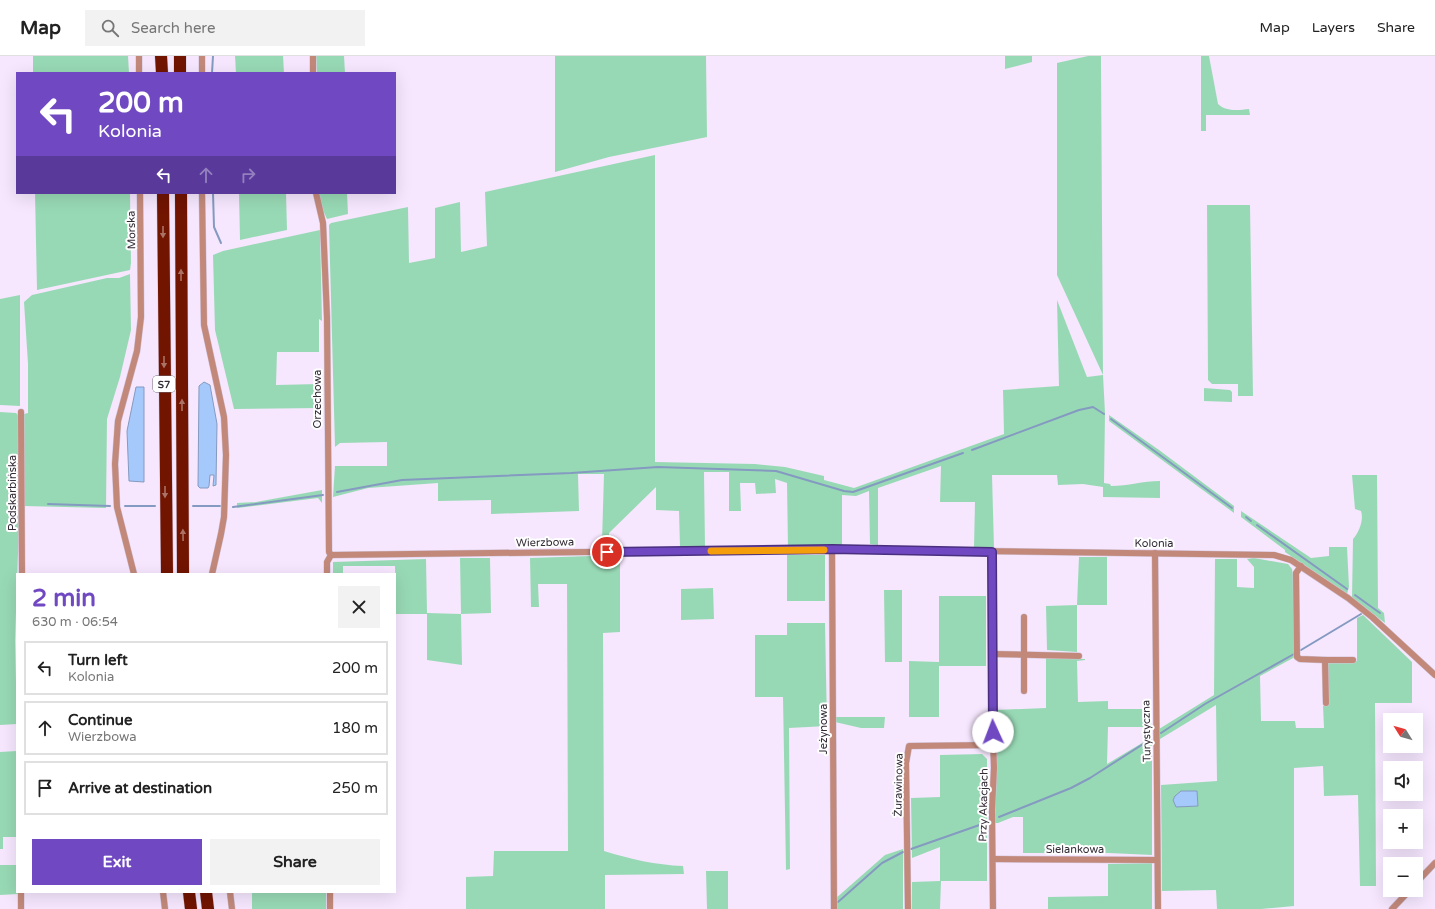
<!DOCTYPE html>
<meta charset="utf-8">
<style>
:root{--surface:#fff;--page:#f2f2f2;--text:#222;--muted:#767676;--line:#e0e0e0;--accent:#7049c2}
body{margin:0;font-family:"Varela Round",sans-serif;background:var(--page);color:var(--text);height:100vh;display:flex;flex-direction:column;font-size:15px;white-space:nowrap}
*{box-sizing:border-box;margin:0}
p{font-size:13px;color:var(--muted)}
.icon{flex:none;width:22px;height:22px;fill:none;stroke:currentColor;stroke-width:2;stroke-linecap:round;stroke-linejoin:round}
.map{position:relative;flex:1;overflow:hidden}
.side{position:absolute;left:16px;top:517px;width:380px;height:320px;display:flex;flex-direction:column;background:var(--surface);border-radius:0px;box-shadow:0 4px 16px #0002}
.side>*{flex:none}
.top-card{position:absolute;left:16px;top:16px;width:380px;height:122px;border-radius:0px;box-shadow:0 4px 16px #0002;background:#7049c2;color:#fff;overflow:hidden}
.needle{width:26px;rotate:307deg}
.controls{position:absolute;left:1383px;top:657px;display:grid;gap:8px}
.controls a{display:grid;place-items:center;width:40px;height:40px;border-radius:0px;background:var(--surface);box-shadow:0 4px 16px #0002;font-size:20px}
.pin{position:absolute;display:grid;place-items:center;width:34px;height:34px;color:#fff;margin:-17px;border:2px solid #fff;border-radius:50%;box-shadow:0 1px 4px #0007}
.me{position:absolute;width:44px;margin:-22px;rotate:358deg;stroke-linejoin:round;filter:drop-shadow(0 0 3px #0008)}
.turn{display:flex;align-items:center;gap:14px;height:84px;padding:0 16px;font-size:18px}
.turn .icon{width:52px;height:52px;stroke-width:2.5}
.turn b{display:block;font-size:28px;line-height:34px}
.lanes{display:flex;align-items:center;height:38px;padding:0 16px;background:#0003;justify-content:center;gap:20px;direction:ltr}
.lanes .off{opacity:.35}
.round{display:grid;place-items:center;flex:none;width:42px;height:42px;border-radius:0px;background:var(--page)}
.headline{display:flex;align-items:center;justify-content:space-between;height:68px;padding:0 16px}
h1{font-size:24px;font-weight:700;line-height:30px;color:var(--accent)}
.cta{display:flex;gap:8px;margin-top:auto;padding:8px 16px}
.cta a{flex:1;height:46px;border-radius:0px;background:var(--accent);color:#fff;font-size:16px;font-weight:700;line-height:46px;text-align:center}
.cta a+a{background:var(--page);color:var(--text)}
ul{padding:0;list-style:none}
li{display:flex;align-items:center;gap:12px;height:54px;margin:0 8px 6px;padding:0 8px;border:2px solid var(--line);border-radius:0px}
li div{flex:1}
li b{display:block;font-size:15px}
li em{font-style:normal}
header{display:flex;align-items:center;gap:24px;box-sizing:border-box;height:56px;padding:0 20px;background:var(--surface);border-bottom:1px solid var(--line)}
header strong{font-size:19px}
nav{display:flex;gap:22px;margin-inline-start:auto;font-size:14px}
.search{width:280px;height:36px;background:var(--page);display:flex;align-items:center;gap:10px;box-sizing:border-box;padding:0 14px;border-radius:0px;color:var(--muted);font-size:15px}
.map>svg:first-child{display:block}
</style>
<header>
<strong>Map</strong>
<div class="search"><svg class="icon" aria-label="search" viewBox="0 0 24 24"><circle cx="10" cy="10" r="6"/><path d="M15 15l6 6"/></svg>Search here</div>
<nav><a>Map</a><a>Layers</a><a>Share</a></nav>
</header>
<div class="map">
<svg width="1435" height="853" viewBox="0 0 1435 853">
<rect width="100%" height="100%" fill="#f6e7fe"/>
<g fill="#98d9b5">
<polygon points="33,0 128,0 129,17 33,17"/>
<polygon points="235,0 283,0 284,17 236,17"/>
<polygon points="316,0 344,0 345,17 317,17"/>
<polygon points="555,0 706,0 707,81 609,101 555,116"/>
<polygon points="1005,0 1032,0 1032,6 1005,13"/>
<path d="M1088,0H1101V7L1103,319L1105,357L1104,427L1110,428L1111,430C1128,430 1143,425 1160,425V442L1103,441V431L1083,428L1058,429L1057,419H992L994,492H974L975,446H940L941,410L878,432V489L870,488L869,435L856,440L842,439V491L788,492L787,427L775,423L776,437L756,438L755,427H740L741,455H729V416H704L705,491H680L679,455L656,454V431L609,477V491L597,492L602,485L604,418H578L579,455L491,458V444L438,445V427L368,432L333,441L335,410H387V386L340,387L335,391L329,169L331,167L408,151L409,207L435,202V152L460,146L461,196L487,190L485,136L655,99V406L755,408L785,411L824,420V424L854,432L1004,378L1003,334L1059,330L1057,244L1087,321L1103,319L1057,219V7Z"/>
<path d="M1201,0H1209L1218,48C1226,56 1239,54 1249,53L1250,59H1206V75H1201Z"/>
<polygon points="35,137 130,137 131,207 130,214 37,234"/>
<polygon points="239,137 286,137 287,174 240,184"/>
<polygon points="320,137 347,137 348,158 327,163 320,148"/>
<polygon points="1207,149 1250,149 1253,340 1238,340 1238,328 1212,328 1208,324"/>
<polygon points="320,174 322,265 319,263 319,296 277,296 276,329 319,328 319,352 234,353 215,274 213,199 223,195"/>
<polygon points="130,218 131,274 120,321 107,363 106,452 24,450 24,358 28,357 28,308 24,246 32,239 107,222 119,222"/>
<polygon points="20,239 20,350 0,349 0,243"/>
<polygon points="1204,332 1230,334 1232,336 1232,346 1204,345"/>
<polygon points="0,356 16,357 19,360 20,439 15,585 17,668 0,669"/>
<polygon points="1109,359 1159,394 1234,450 1234,457 1109,365"/>
<path d="M1352,419H1377L1378,552L1384,557L1385,567L1352,542L1353,483C1359,476 1364,464 1361,455L1355,453Z"/>
<polygon points="322,434 322,447 318,442 237,452 237,447 256,446"/>
<polygon points="1241,455 1311,502 1329,500 1329,491 1347,491 1349,531 1347,538 1285,496 1285,494 1241,461"/>
<path d="M620,499V576L603,577L604,795C630,803 656,809 683,810L684,818L605,819V853H466V821L493,820L494,795H568L567,528H538L539,551H531L530,502Z"/>
<rect x="787" y="499" width="38" height="46"/>
<polygon points="1079,501 1107,501 1107,549 1077,549 1077,596 1047,594 1046,550 1077,549"/>
<polygon points="460,502 490,502 491,557 461,558 462,609 427,604 427,558 396,558 395,510 343,510 343,518 333,518 333,506 426,503 427,557 461,558"/>
<polygon points="1254,502 1288,508 1292,513 1294,524 1295,601 1260,620 1261,665 1295,665 1296,672 1324,672 1323,650 1328,649 1328,607 1357,605 1357,562 1363,559 1412,606 1412,647 1375,647 1376,830 1360,830 1358,739 1324,740 1323,710 1294,712 1294,850 1261,853 1217,853 1216,834 1162,835 1161,729 1217,725 1216,649 1160,683 1159,673 1214,639 1215,503 1237,503 1237,531 1254,532 1254,511 1247,503"/>
<polygon points="713,532 714,563 681,564 681,533"/>
<polygon points="884,534 902,534 902,606 885,606"/>
<polygon points="939,540 986,540 986,610 939,610 939,661 909,661 909,605 939,606"/>
<polygon points="787,567 825,567 827,670 789,672 790,813 786,814 783,641 755,641 755,579 787,579"/>
<polygon points="1046,602 1085,603 1085,604 1077,605 1078,646 1108,645 1108,653 1150,653 1151,671 1108,671 1107,708 1152,681 1152,799 1109,797 1023,797 1023,761 1013,761 998,767 995,767 996,654 1046,652"/>
<polygon points="835,661 885,661 884,672 861,672 835,666"/>
<polygon points="17,695 17,781 3,781 3,793 0,793 0,696"/>
<polygon points="982,698 987,703 987,825 941,825 940,853 912,853 912,826 940,825 940,791 912,802 911,742 940,741 940,699"/>
<polygon points="903,793 903,853 835,853 835,843 885,799"/>
<polygon points="1152,807 1152,853 1048,853 1048,841 1108,840 1108,808"/>
<polygon points="0,809 17,809 18,838 0,839"/>
<polygon points="706,815 728,815 728,853 707,853"/>
<rect x="252" y="836" width="74" height="17"/>
</g>
<g fill="#a6c9fc" stroke="#849ac1">
<polygon points="204,326 210,329 217,368 216,427 216,429 213,430 214,419 210,419 209,430 208,432 200,432 198,430 199,330"/>
<polygon points="136,331 144,331 144,426 129,425 127,375"/>
<polygon points="1181,735 1197,735 1198,750 1176,751 1173,744 1175,740"/>
</g>
<g fill="none" stroke-linecap="round" stroke-linejoin="round">
<g stroke="#849ac1" stroke-width="2">
<polyline points="212,17 213,0"/>
<polyline points="213,137 214,171 221,187"/>
<polyline points="1111,363 1232,452"/>
<polyline points="972,394 1079,354 1093,351 1104,358"/>
<polyline points="337,436 402,424 571,417 658,411 776,415 844,435 853,436 963,397"/>
<polyline points="48,448 110,450"/>
<polyline points="125,450 155,450"/>
<polyline points="193,450 220,450"/>
<polyline points="233,451 323,439"/>
<polyline points="1246,461 1251,465"/>
<polyline points="1257,469 1347,533"/>
<polyline points="1355,539 1380,557"/>
<polyline points="1301,594 1361,558"/>
<polyline points="1161,677 1205,648 1294,598"/>
<polyline points="999,761 1071,732 1090,722 1151,683"/>
<polyline points="911,793 988,766"/>
<polyline points="838,846 882,807 903,796"/>
</g>
<g stroke="#d3c5da" stroke-width="7">
<g id="minor">
<polyline points="139,0 139,17"/>
<polyline points="202,0 202,17"/>
<polyline points="313,0 313,17"/>
<polyline points="202,137 204,269 224,361 226,399 224,461 221,478 212,518"/>
<polyline points="316,137 323,167 327,261 329,496 331,499 327,506 327,518"/>
<polyline points="21,356 22,518"/>
<polyline points="832,493 834,853"/>
<polyline points="993,496 992,651 994,712 992,754 993,853"/>
<polyline points="1155,497 1158,853"/>
<polyline points="331,499 832,493 1274,499 1291,504 1348,542 1372,561 1435,619"/>
<polyline points="1301,510 1296,517 1297,601 1300,603 1325,604 1353,604"/>
<polyline points="134,518 117,451 115,408 118,365 137,295 141,261 140,137"/>
<polyline points="1024,561 1024,635"/>
<polyline points="993,598 1079,600"/>
<polyline points="1325,604 1326,647"/>
<polyline points="993,803 1157,804"/>
<polyline points="1416,827 1435,807"/>
<polyline points="163,836 165,853"/>
<polyline points="230,836 232,853"/>
<polyline points="330,836 330,853"/>
<polyline points="21,853 21,836"/>
<polyline points="908,853 906,707 909,690 994,689"/>
<polyline points="1392,853 1410,834"/>
</g>
</g>
<g stroke="#d3c5da" stroke-width="13">
<g id="motorway">
<polyline points="161,0 162,17"/>
<polyline points="180,0 180,17"/>
<polyline points="163,137 167,518"/>
<polyline points="181,137 183,518"/>
<polyline points="189,836 191,853"/>
<polyline points="206,836 208,853"/>
</g>
</g>
<use href="#minor" stroke="#c2897b" stroke-width="6"/>
<use href="#motorway" stroke="#711400" stroke-width="12"/>
</g>
<defs><path id="oneway-solid" d="M-6-.8H1V-3.2L6.5 0L1 3.2V.8H-6Z"/></defs>
<g fill="#aa7266">
<use href="#oneway-solid" transform="translate(163 176) rotate(90)"/>
<use href="#oneway-solid" transform="translate(181 219) rotate(-90)"/>
<use href="#oneway-solid" transform="translate(164 306) rotate(90)"/>
<use href="#oneway-solid" transform="translate(182 349) rotate(-90)"/>
<use href="#oneway-solid" transform="translate(165 436) rotate(90)"/>
<use href="#oneway-solid" transform="translate(183 479) rotate(-91)"/>
</g>
<g fill="none" stroke-linecap="round" stroke-linejoin="round">
<g stroke="#492f7e" stroke-width="10">
<polyline id="route" points="607,496 832,493 992,496 993,676"/>
</g>
<use href="#route" stroke="#7049c2" stroke-width="7"/>
<polyline stroke="#f59e0b" stroke-width="7" points="711,495 824,494"/>
</g>
<g text-anchor="middle" stroke-width="4" stroke-linejoin="round" paint-order="stroke">
<rect fill="#fff" stroke="#706b73" stroke-width="1" x="153" y="320" width="22" height="16" rx="3"/>
<g font-size="10" font-weight="bold" fill="#332c37">
<text x="164" y="332">S7</text>
</g>
<g font-size="11" fill="#332c37" stroke="#fff">
<text transform="translate(131 174) rotate(-91)" y="4">Morska</text>
<text transform="translate(317 343) rotate(-90)" y="4">Orzechowa</text>
<text transform="translate(12 437) rotate(-90)" y="4">Podskarbińska</text>
<text transform="translate(545 486) rotate(-1)" y="4">Wierzbowa</text>
<text x="1154" y="491">Kolonia</text>
<text transform="translate(823 673) rotate(-90)" y="4">Jeżynowa</text>
<text transform="translate(1146 675) rotate(-91)" y="4">Turystyczna</text>
<text transform="translate(898 729) rotate(-89)" y="4">Żurawinowa</text>
<text transform="translate(983 749) rotate(-89)" y="4">Przy Akacjach</text>
<text x="1075" y="797">Sielankowa</text>
</g>
</g>
</svg>
<div class="controls">
<a><svg class="needle" viewBox="-14 -14 28 28"><path d="M0-13l5 13h-10z" fill="#e53935"/><path d="M0 13l5-13h-10z" fill="#767676"/></svg></a>
<a><svg class="icon" aria-label="sound" viewBox="0 0 24 24"><path d="M4 9h4l5-4v14l-5-4H4zM17 9q2 3 0 6"/></svg></a>
<a>+</a>
<a>−</a>
</div>
<div class="pin" style="left:607px;top:496px;background:#d93025"><svg class="icon" aria-label="arrive" viewBox="0 0 24 24"><path d="M6 21V4h12l-3 4 3 4H6"/></svg></div>
<svg class="me" style="left:993px;top:676px" viewBox="-20 -20 40 40"><circle r="19" fill="#fff"/><path d="M0-13L10 11 0 6-10 11z" fill="#7049c2"/></svg>
<div class="top-card">
<div class="turn"><svg class="icon" aria-label="left" viewBox="0 0 24 24"><path d="M17 20v-9H6M10 6l-5 5 5 5"/></svg><div><b>200 m</b>Kolonia</div></div>
<div class="lanes"><svg class="icon" aria-label="left" viewBox="0 0 24 24"><path d="M17 20v-9H6M10 6l-5 5 5 5"/></svg><svg class="icon off" aria-label="ahead" viewBox="0 0 24 24"><path d="M12 20V5M6 11l6-6 6 6"/></svg><svg class="icon off" aria-label="right" viewBox="0 0 24 24"><path d="M7 20v-9h11M14 6l5 5-5 5"/></svg></div>
</div>
<section class="side">
<div class="headline"><div><h1>2 min</h1><p>630 m · 06:54</p></div><a class="round"><svg class="icon" aria-label="close" viewBox="0 0 24 24"><path d="M6 6l12 12M18 6L6 18"/></svg></a></div>
<ul>
<li><svg class="icon" aria-label="left" viewBox="0 0 24 24"><path d="M17 20v-9H6M10 6l-5 5 5 5"/></svg><div><b>Turn left</b><p>Kolonia</p></div><em>200 m</em></li>
<li><svg class="icon" aria-label="ahead" viewBox="0 0 24 24"><path d="M12 20V5M6 11l6-6 6 6"/></svg><div><b>Continue</b><p>Wierzbowa</p></div><em>180 m</em></li>
<li><svg class="icon" aria-label="arrive" viewBox="0 0 24 24"><path d="M6 21V4h12l-3 4 3 4H6"/></svg><div><b>Arrive at destination</b></div><em>250 m</em></li>
</ul>
<div class="cta"><a>Exit</a><a>Share</a></div>
</section>
</div>
